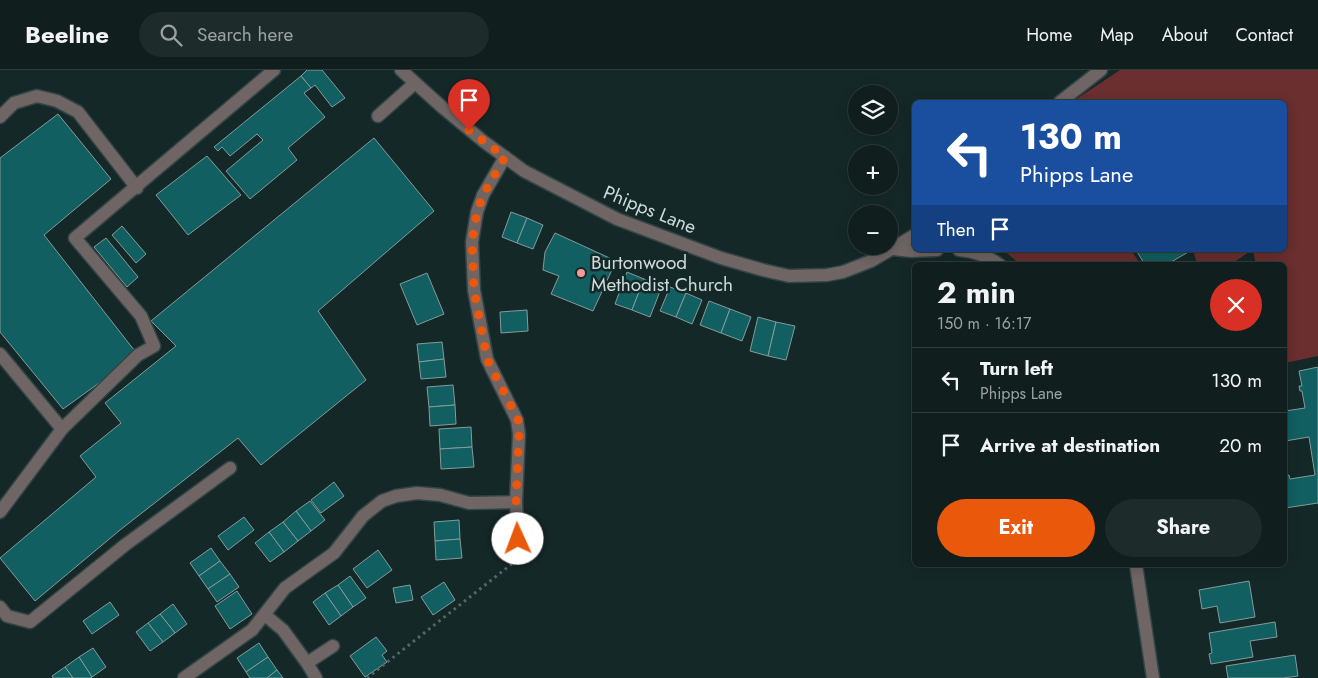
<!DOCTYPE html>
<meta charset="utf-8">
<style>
:root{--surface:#101e1e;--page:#1e2b2b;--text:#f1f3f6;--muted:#9ca2a4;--line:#303c3c;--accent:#ea580c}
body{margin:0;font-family:Jost,sans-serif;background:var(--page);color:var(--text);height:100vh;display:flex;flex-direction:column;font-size:19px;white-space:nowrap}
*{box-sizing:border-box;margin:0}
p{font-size:16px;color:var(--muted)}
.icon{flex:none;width:28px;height:28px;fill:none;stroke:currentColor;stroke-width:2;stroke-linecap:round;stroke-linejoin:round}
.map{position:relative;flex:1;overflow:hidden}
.sheet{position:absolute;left:912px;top:192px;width:375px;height:305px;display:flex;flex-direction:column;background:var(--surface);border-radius:8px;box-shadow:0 2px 12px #0003,0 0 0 1px var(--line)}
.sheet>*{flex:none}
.guide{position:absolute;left:912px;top:30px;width:375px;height:152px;border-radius:8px;box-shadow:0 2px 12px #0003,0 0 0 1px var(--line);background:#1a4fa0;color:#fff;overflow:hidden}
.buttons{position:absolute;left:848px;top:15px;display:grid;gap:10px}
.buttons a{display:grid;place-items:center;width:50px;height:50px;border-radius:50%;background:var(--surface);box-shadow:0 2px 12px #0003,0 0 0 1px var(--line);font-size:25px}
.pin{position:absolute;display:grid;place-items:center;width:42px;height:42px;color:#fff;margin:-51px -21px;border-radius:50% 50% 50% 0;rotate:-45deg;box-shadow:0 0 5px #0007}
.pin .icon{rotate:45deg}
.me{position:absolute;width:55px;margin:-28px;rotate:358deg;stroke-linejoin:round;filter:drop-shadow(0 0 4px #0008)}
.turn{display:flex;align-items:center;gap:18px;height:105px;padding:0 25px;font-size:22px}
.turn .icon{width:65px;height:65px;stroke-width:2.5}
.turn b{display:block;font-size:35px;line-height:42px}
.then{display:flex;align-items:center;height:48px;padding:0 25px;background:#0003;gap:10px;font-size:19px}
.round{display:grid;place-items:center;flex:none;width:52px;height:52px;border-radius:26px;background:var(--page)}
.summary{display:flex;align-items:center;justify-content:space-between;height:85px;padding:0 25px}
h1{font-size:30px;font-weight:700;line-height:38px}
.button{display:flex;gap:10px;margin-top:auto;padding:10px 25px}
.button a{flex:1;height:58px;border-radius:30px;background:var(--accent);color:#fff;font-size:20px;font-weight:700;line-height:58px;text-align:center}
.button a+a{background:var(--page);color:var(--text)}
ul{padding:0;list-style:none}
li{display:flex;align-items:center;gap:15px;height:65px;padding:0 25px;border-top:1px solid var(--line)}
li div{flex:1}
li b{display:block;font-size:19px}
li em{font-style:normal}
header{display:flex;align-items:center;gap:30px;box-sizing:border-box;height:70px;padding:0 25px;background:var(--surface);border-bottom:1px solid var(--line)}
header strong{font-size:24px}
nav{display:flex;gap:28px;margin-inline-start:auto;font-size:18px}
.search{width:350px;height:45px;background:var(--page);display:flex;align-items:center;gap:12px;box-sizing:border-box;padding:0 18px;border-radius:28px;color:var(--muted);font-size:19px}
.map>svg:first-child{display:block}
</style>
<header>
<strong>Beeline</strong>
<div class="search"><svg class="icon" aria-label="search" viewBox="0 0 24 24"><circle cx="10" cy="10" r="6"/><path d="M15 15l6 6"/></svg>Search here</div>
<nav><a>Home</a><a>Map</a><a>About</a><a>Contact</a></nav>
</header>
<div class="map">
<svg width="1318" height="608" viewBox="0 0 1318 608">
<rect width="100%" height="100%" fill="#152828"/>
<g fill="#6a2f2e">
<polygon points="1120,0 1318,0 1318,286 1285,293 1285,195 1256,195 1253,180 1285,180 1285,32 1072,32"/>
<polygon points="1003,180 1131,180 1141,195 1021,195"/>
<polygon points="1193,180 1252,180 1230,195 1194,195 1196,190"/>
</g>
<g fill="#115f60" stroke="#859b9b">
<polygon points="307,0 322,0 345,28 332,37 315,15 311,18 301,6"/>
<polygon points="301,6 311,18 304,23 325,47 288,78 297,90 250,129 226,101 263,70 257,64 230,86 222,77 218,81 214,77"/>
<polygon points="58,44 111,109 44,165 138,285 63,339 0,262 0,88"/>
<polygon points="374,68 434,141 318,241 366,310 261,395 238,368 120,460 35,531 0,488 96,407 80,386 121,353 105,333 176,276 151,251"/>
<polygon points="207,86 241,125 188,165 156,125"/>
<polygon points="511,142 527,148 517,173 502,167"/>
<polygon points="527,148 543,155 533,179 517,173"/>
<polygon points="122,156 146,184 136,193 112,165"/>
<polygon points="555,163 616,191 593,241 551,224 559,206 543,200 545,182"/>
<polygon points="106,168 138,207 127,217 94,177"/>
<polygon points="1136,180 1189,180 1190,181 1166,195 1145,195"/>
<polygon points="627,202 644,209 632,240 615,234"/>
<polygon points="427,203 444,244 417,255 400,214"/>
<polygon points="644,209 662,216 650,247 632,240"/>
<polygon points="670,217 686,223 676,247 660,241"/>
<polygon points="686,223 702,230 692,254 676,247"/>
<polygon points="709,231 730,239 721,263 700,255"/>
<polygon points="730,239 751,247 742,271 721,263"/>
<polygon points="527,240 528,261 501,263 500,242"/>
<polygon points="758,247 776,252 768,286 750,281"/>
<polygon points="776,252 795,256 786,290 768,286"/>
<polygon points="442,272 444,289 419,292 417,274"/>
<polygon points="444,289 446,307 421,309 419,292"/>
<polygon points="1318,297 1318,433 1285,438 1285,406 1289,405 1290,409 1315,405 1309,367 1285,371 1285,341 1305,338 1302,321 1300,321 1299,316 1302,316 1299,301"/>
<polygon points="453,315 455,335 429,337 427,317"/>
<polygon points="455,335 456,354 430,356 429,337"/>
<polygon points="471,357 472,377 440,379 439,359"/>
<polygon points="472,377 474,397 441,399 440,379"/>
<polygon points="334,412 344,426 321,443 311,430"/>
<polygon points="310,431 325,450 311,461 296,441"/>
<polygon points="296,441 311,461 298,471 283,452"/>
<polygon points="244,447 254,460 228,480 218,466"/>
<polygon points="459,450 460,469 435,471 434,452"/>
<polygon points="283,452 298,471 284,482 269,462"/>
<polygon points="269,462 284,482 270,492 255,473"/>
<polygon points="460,469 462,488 436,490 435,471"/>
<polygon points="211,478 220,491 199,506 190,493"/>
<polygon points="378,480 392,500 367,518 353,499"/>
<polygon points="220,491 230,504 208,519 199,506"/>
<polygon points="230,504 239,517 217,532 208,519"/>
<polygon points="350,506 366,528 353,537 338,515"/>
<polygon points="1249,511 1255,547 1220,553 1217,536 1202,539 1199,520"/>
<polygon points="444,512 455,530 433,545 421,527"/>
<polygon points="338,515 353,537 341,546 325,523"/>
<polygon points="410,515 413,530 396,533 393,518"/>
<polygon points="237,521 252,544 230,559 215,536"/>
<polygon points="325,523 341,546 329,555 313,532"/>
<polygon points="110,532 119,545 92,564 83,551"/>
<polygon points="173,534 187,554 175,563 160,544"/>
<polygon points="160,544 175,563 163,572 148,553"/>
<polygon points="1275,552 1277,567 1250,571 1253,587 1211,594 1209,584 1212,583 1209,563"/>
<polygon points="148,553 163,572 150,581 136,562"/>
<polygon points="376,567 387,581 382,585 387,592 365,607 350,586"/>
<polygon points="259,573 268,587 246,602 237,588"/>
<polygon points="93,578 106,597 92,607 79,587"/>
<polygon points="1295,585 1298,606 1283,608 1228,608 1226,596"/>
<polygon points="79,587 92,607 91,608 73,608 65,597"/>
<polygon points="268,587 277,600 267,608 250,608 246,602"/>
<polygon points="65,597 73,608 53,608 52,606"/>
<polygon points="277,600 283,608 267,608"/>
</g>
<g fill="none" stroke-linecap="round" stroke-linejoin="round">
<g stroke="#344" stroke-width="15">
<g id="minor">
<polyline points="401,0 442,37 483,71 524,101 617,149 721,188 763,200 789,206 827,205 843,202 871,191 915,165"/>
<polyline points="1060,32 1101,0"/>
<polyline points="378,46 415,13"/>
<polyline points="0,47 14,33 37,26 57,31 78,42 137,118"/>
<polyline points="505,87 483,125 477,142 472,172 474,220 487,289 517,350 519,364 516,432 518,469"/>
<polyline points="894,179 911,181 937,180"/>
<path d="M959,180C974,181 988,186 1000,195"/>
<polyline points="0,284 62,359 138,285 154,276 141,246 75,168 274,0"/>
<polyline points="0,442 62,359"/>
<polyline points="1136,495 1153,608"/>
<polyline points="0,537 7,546 30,552 125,475 230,398"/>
<polyline points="265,545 283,560 307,593"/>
<polyline points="184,608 252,560 285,518 334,483 363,446 382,431 396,426 417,423 440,425 469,433 516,432"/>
<polyline points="316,608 307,593 333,576"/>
</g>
</g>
<polyline stroke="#576767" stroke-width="3" stroke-dasharray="2.5 4" stroke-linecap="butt" points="367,608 513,493 510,482"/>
<use href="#minor" stroke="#6e6564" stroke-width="12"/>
</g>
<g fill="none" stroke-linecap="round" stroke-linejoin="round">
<polyline stroke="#ea580c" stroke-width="9" stroke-dasharray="0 16.2" points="469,60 505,87 483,125 477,142 472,172 474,220 487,289 518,350 519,364 516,432 518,469"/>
</g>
<circle fill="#f59b97" stroke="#152828" stroke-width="2" cx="581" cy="203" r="5"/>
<g text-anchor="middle" stroke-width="5" stroke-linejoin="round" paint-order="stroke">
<g font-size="19" fill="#cfdada" stroke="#152828">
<text transform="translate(650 139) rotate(22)" y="7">Phipps Lane</text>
</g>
<g font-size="19" fill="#cfdada" stroke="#152828" text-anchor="start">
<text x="591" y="199">Burtonwood<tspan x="591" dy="22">Methodist Church</tspan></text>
</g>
</g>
</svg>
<div class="buttons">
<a><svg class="icon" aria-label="layers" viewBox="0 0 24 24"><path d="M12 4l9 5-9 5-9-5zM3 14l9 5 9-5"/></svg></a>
<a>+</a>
<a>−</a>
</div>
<div class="pin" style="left:469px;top:60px;background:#d93025"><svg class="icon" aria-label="arrive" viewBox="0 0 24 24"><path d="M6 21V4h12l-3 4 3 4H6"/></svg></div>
<svg class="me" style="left:518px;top:469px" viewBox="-20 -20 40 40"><circle r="19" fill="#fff"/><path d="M0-13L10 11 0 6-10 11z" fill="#ea580c"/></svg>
<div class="guide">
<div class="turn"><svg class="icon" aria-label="left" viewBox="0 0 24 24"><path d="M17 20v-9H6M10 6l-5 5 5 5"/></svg><div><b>130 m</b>Phipps Lane</div></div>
<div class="then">Then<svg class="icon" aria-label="arrive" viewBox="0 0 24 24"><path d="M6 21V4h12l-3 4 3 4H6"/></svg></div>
</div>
<section class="sheet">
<div class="summary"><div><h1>2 min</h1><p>150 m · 16:17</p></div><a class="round" style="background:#d93025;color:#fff"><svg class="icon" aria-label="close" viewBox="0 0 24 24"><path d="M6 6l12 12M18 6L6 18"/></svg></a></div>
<ul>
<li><svg class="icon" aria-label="left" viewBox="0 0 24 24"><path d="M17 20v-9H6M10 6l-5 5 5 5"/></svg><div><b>Turn left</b><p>Phipps Lane</p></div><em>130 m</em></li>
<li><svg class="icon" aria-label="arrive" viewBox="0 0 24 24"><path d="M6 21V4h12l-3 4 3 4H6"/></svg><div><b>Arrive at destination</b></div><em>20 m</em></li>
</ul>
<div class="button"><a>Exit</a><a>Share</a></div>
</section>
</div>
